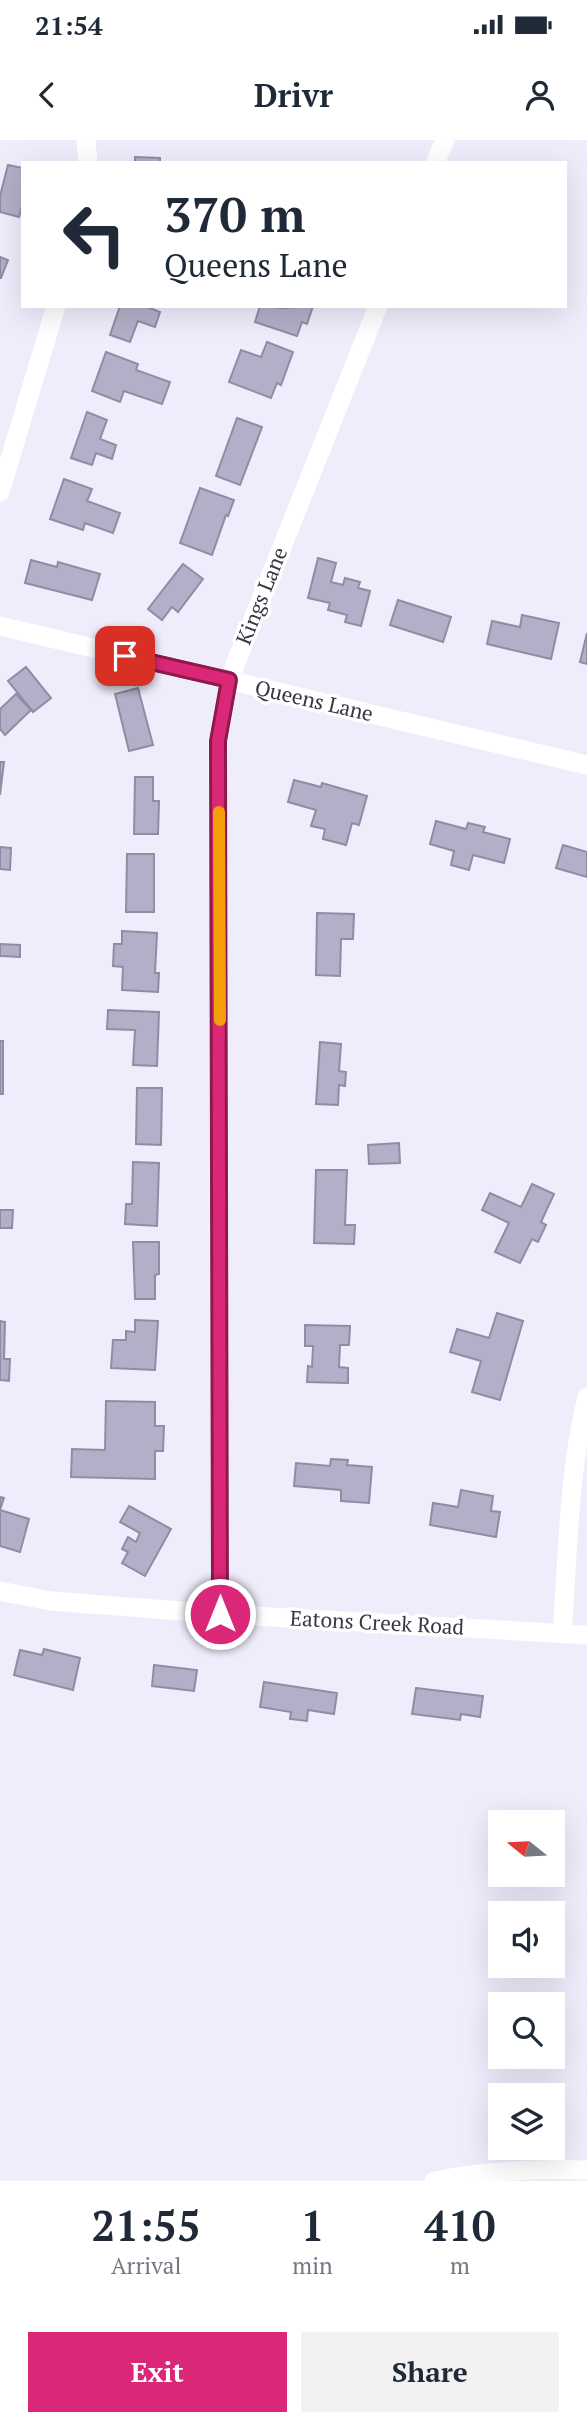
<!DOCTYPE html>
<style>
:root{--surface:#fff;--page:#f2f2f3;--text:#1f2937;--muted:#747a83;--accent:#db2777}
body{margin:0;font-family:"PT Serif",serif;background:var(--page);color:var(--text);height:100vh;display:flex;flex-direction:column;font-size:26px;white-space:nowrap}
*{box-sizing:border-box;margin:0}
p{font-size:23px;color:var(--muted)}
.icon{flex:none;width:38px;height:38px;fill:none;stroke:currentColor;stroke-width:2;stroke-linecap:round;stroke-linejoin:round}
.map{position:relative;height:2041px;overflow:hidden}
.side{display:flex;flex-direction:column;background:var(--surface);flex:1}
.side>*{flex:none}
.hud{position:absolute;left:21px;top:21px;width:546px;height:147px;border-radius:0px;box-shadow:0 7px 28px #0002;background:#fff;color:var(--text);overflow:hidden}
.needle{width:46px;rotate:288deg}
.buttons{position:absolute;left:488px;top:1670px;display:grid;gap:14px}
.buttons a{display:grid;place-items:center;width:77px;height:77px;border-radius:0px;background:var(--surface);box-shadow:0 7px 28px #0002;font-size:35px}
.pin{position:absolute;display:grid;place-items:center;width:60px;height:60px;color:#fff;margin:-30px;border-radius:14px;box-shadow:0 4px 10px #0006}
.me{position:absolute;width:77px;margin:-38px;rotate:0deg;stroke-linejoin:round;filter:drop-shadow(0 0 5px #0008)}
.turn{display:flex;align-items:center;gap:24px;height:147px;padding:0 28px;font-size:32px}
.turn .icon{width:91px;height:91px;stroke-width:2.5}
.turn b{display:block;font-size:49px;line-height:60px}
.eta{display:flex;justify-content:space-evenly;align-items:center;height:119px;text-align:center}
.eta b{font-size:42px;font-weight:600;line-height:49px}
.action{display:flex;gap:14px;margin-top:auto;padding:14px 28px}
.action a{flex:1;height:80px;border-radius:0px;background:var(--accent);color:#fff;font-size:28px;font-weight:600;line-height:80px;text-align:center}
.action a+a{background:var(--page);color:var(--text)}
.status{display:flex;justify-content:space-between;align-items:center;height:49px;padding:0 35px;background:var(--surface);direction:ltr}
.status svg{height:19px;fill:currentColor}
header{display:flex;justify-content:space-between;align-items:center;height:91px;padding:0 28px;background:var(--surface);font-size:32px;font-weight:600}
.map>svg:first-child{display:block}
</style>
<div class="status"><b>21:54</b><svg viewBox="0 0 49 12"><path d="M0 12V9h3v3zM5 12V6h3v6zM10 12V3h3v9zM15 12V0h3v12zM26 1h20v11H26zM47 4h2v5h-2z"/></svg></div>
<header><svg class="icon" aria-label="back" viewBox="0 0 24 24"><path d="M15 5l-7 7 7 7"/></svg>Drivr<svg class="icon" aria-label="person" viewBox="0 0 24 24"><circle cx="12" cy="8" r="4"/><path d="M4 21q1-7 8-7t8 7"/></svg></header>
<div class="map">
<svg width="587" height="2041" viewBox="0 0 587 2041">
<rect width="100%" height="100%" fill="#efecfc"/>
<g fill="#b4afc8" stroke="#908ca4" stroke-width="2">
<polygon points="135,17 160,18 160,23 135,23"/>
<polygon points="8,25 23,28 23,62 19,77 0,72 0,56"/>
<polygon points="0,117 8,120 1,138 0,138"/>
<polygon points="120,166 145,166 160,172 155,187 138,181 130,202 110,195"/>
<polygon points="260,166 283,168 313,166 307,184 302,182 297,196 255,182"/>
<polygon points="267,202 293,212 281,245 277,243 271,258 229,242 241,210 261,217"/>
<polygon points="106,212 138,224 136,230 170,242 162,264 124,251 120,262 92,251"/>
<polygon points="87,272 107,280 100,299 116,305 112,319 96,313 92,325 71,318"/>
<polygon points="237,278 262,287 240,345 216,336"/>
<polygon points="64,339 92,349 87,361 120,373 113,393 85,383 83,390 50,379"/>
<polygon points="200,348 234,360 228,376 226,375 212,415 180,403"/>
<polygon points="318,418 336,423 331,442 343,445 345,438 360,442 358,448 370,451 361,486 345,482 347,475 328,470 330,463 308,458"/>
<polygon points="31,420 57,427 58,422 100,434 92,460 25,443"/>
<polygon points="183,424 203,439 178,472 172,467 162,480 148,469"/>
<polygon points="398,460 451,477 443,502 390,485"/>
<polygon points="522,475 559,483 551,519 487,504 492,481 520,487"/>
<polygon points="587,493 587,524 580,522"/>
<polygon points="26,527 51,558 33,572 8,541"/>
<polygon points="138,548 153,605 129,611 115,554"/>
<polygon points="16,554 31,570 5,595 0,589 0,569"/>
<polygon points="0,622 4,622 0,655"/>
<polygon points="135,637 153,637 153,661 159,661 158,694 134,694"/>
<polygon points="294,640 321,647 322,643 367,656 359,685 352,683 346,705 323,699 325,689 311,686 316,670 288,662"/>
<polygon points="436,681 466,689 468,683 485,687 483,692 510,699 504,723 473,715 469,730 451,725 454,711 430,704"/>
<polygon points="563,705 587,712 587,737 556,728"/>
<polygon points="0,707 11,708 10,730 0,729"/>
<polygon points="127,714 154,714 154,772 126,772"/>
<polygon points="317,773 354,774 353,799 341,799 340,836 316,835"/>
<polygon points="122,791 157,793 155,833 159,833 158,852 122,850 123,827 113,826 114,804 122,804"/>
<polygon points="0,804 20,805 20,817 0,816"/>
<polygon points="108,870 159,872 157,926 133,925 135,890 107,889"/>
<rect x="0" y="901" width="3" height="53"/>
<polygon points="320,902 341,904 339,931 346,932 345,946 339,945 338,965 316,964"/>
<polygon points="137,948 162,948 161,1005 136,1004"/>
<polygon points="399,1003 400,1023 369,1024 368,1005"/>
<polygon points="133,1022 159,1023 157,1086 125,1084 126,1064 132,1064"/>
<polygon points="316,1030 347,1030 345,1085 355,1085 354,1104 314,1103"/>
<polygon points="532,1044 554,1054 541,1082 546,1085 538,1102 532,1099 520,1123 495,1112 509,1083 482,1070 490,1053 521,1067"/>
<polygon points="0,1070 13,1070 12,1088 0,1088"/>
<polygon points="133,1102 159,1102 159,1134 155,1135 155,1159 135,1159"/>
<polygon points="497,1173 523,1181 500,1260 472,1252 481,1221 450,1212 457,1189 489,1198"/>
<polygon points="135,1180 158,1181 155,1230 111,1228 113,1200 126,1200 126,1191 135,1192"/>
<polygon points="0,1181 5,1182 4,1219 10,1219 9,1241 0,1240"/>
<polygon points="305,1185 350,1186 349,1205 340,1205 339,1227 348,1228 348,1243 307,1242 308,1226 312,1227 313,1206 305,1206"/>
<polygon points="106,1261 155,1262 155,1286 164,1286 163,1311 155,1311 155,1339 71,1337 72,1309 105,1310"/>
<polygon points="331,1319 348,1320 347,1325 372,1327 369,1363 341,1361 341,1350 294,1346 296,1323 330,1326"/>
<polygon points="461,1350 493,1356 491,1371 500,1372 496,1397 430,1385 433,1363 458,1367"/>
<polygon points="0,1357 4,1358 0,1370 29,1379 20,1412 0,1406"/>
<polygon points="129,1366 171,1389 145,1436 122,1423 128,1412 122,1409 128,1397 136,1402 140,1393 120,1382"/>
<polygon points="44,1509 80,1518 73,1550 14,1535 20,1510 42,1515"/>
<polygon points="154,1525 197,1530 194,1551 152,1546"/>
<polygon points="264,1542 337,1553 334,1574 308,1570 307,1581 290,1579 291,1572 260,1567"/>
<polygon points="416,1548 483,1556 480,1577 461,1574 460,1580 412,1574"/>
</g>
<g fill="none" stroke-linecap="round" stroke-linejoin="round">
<g stroke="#fff" stroke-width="19">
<polyline points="86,0 88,23"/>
<polyline points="435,23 445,0"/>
<polyline points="0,352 56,166"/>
<polyline points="0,486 587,625"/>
<polyline points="0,1451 51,1461 220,1474 587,1495"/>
<polyline points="220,1474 218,601 229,540 378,166"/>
<path d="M562,1494C568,1416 568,1334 587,1257"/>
<path d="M434,2041C485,2031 535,2028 587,2030"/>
</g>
</g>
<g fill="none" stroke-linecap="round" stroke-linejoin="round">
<g stroke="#8e194d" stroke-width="18">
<polyline id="route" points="125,516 229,540 218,601 220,1474"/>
</g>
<use href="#route" stroke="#db2777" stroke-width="12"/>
<polyline stroke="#f59e0b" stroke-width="12" points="219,672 220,880"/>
</g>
<g text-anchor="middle" stroke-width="7" stroke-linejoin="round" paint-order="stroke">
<g font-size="21" fill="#393742" stroke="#fff">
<text transform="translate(262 456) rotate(-68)" y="7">Kings Lane</text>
<text transform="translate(314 561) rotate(13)" y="7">Queens Lane</text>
<text transform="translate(377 1483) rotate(3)" y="7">Eatons Creek Road</text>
</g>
</g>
</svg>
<div class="buttons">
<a><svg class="needle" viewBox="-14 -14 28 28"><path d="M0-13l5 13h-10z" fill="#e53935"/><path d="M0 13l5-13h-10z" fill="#747a83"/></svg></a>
<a><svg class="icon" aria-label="sound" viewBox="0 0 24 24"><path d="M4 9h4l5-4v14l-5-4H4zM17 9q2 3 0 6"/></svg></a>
<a><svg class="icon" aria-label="search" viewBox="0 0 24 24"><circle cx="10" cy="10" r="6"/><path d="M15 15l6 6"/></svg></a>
<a><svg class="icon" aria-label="layers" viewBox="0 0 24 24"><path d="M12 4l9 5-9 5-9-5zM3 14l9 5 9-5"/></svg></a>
</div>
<div class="pin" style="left:125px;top:516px;background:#d93025"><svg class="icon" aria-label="arrive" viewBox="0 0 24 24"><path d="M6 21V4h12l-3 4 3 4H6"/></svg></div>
<svg class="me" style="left:220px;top:1474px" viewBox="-20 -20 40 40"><circle r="17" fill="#db2777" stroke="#fff" stroke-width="3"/><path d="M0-11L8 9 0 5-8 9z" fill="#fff"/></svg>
<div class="hud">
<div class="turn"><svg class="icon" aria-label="left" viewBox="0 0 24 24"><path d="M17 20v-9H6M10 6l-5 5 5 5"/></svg><div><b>370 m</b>Queens Lane</div></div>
</div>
</div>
<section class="side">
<div class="eta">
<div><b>21:55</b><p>Arrival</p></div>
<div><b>1</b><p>min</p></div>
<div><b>410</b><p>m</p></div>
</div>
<div class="action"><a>Exit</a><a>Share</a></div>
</section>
